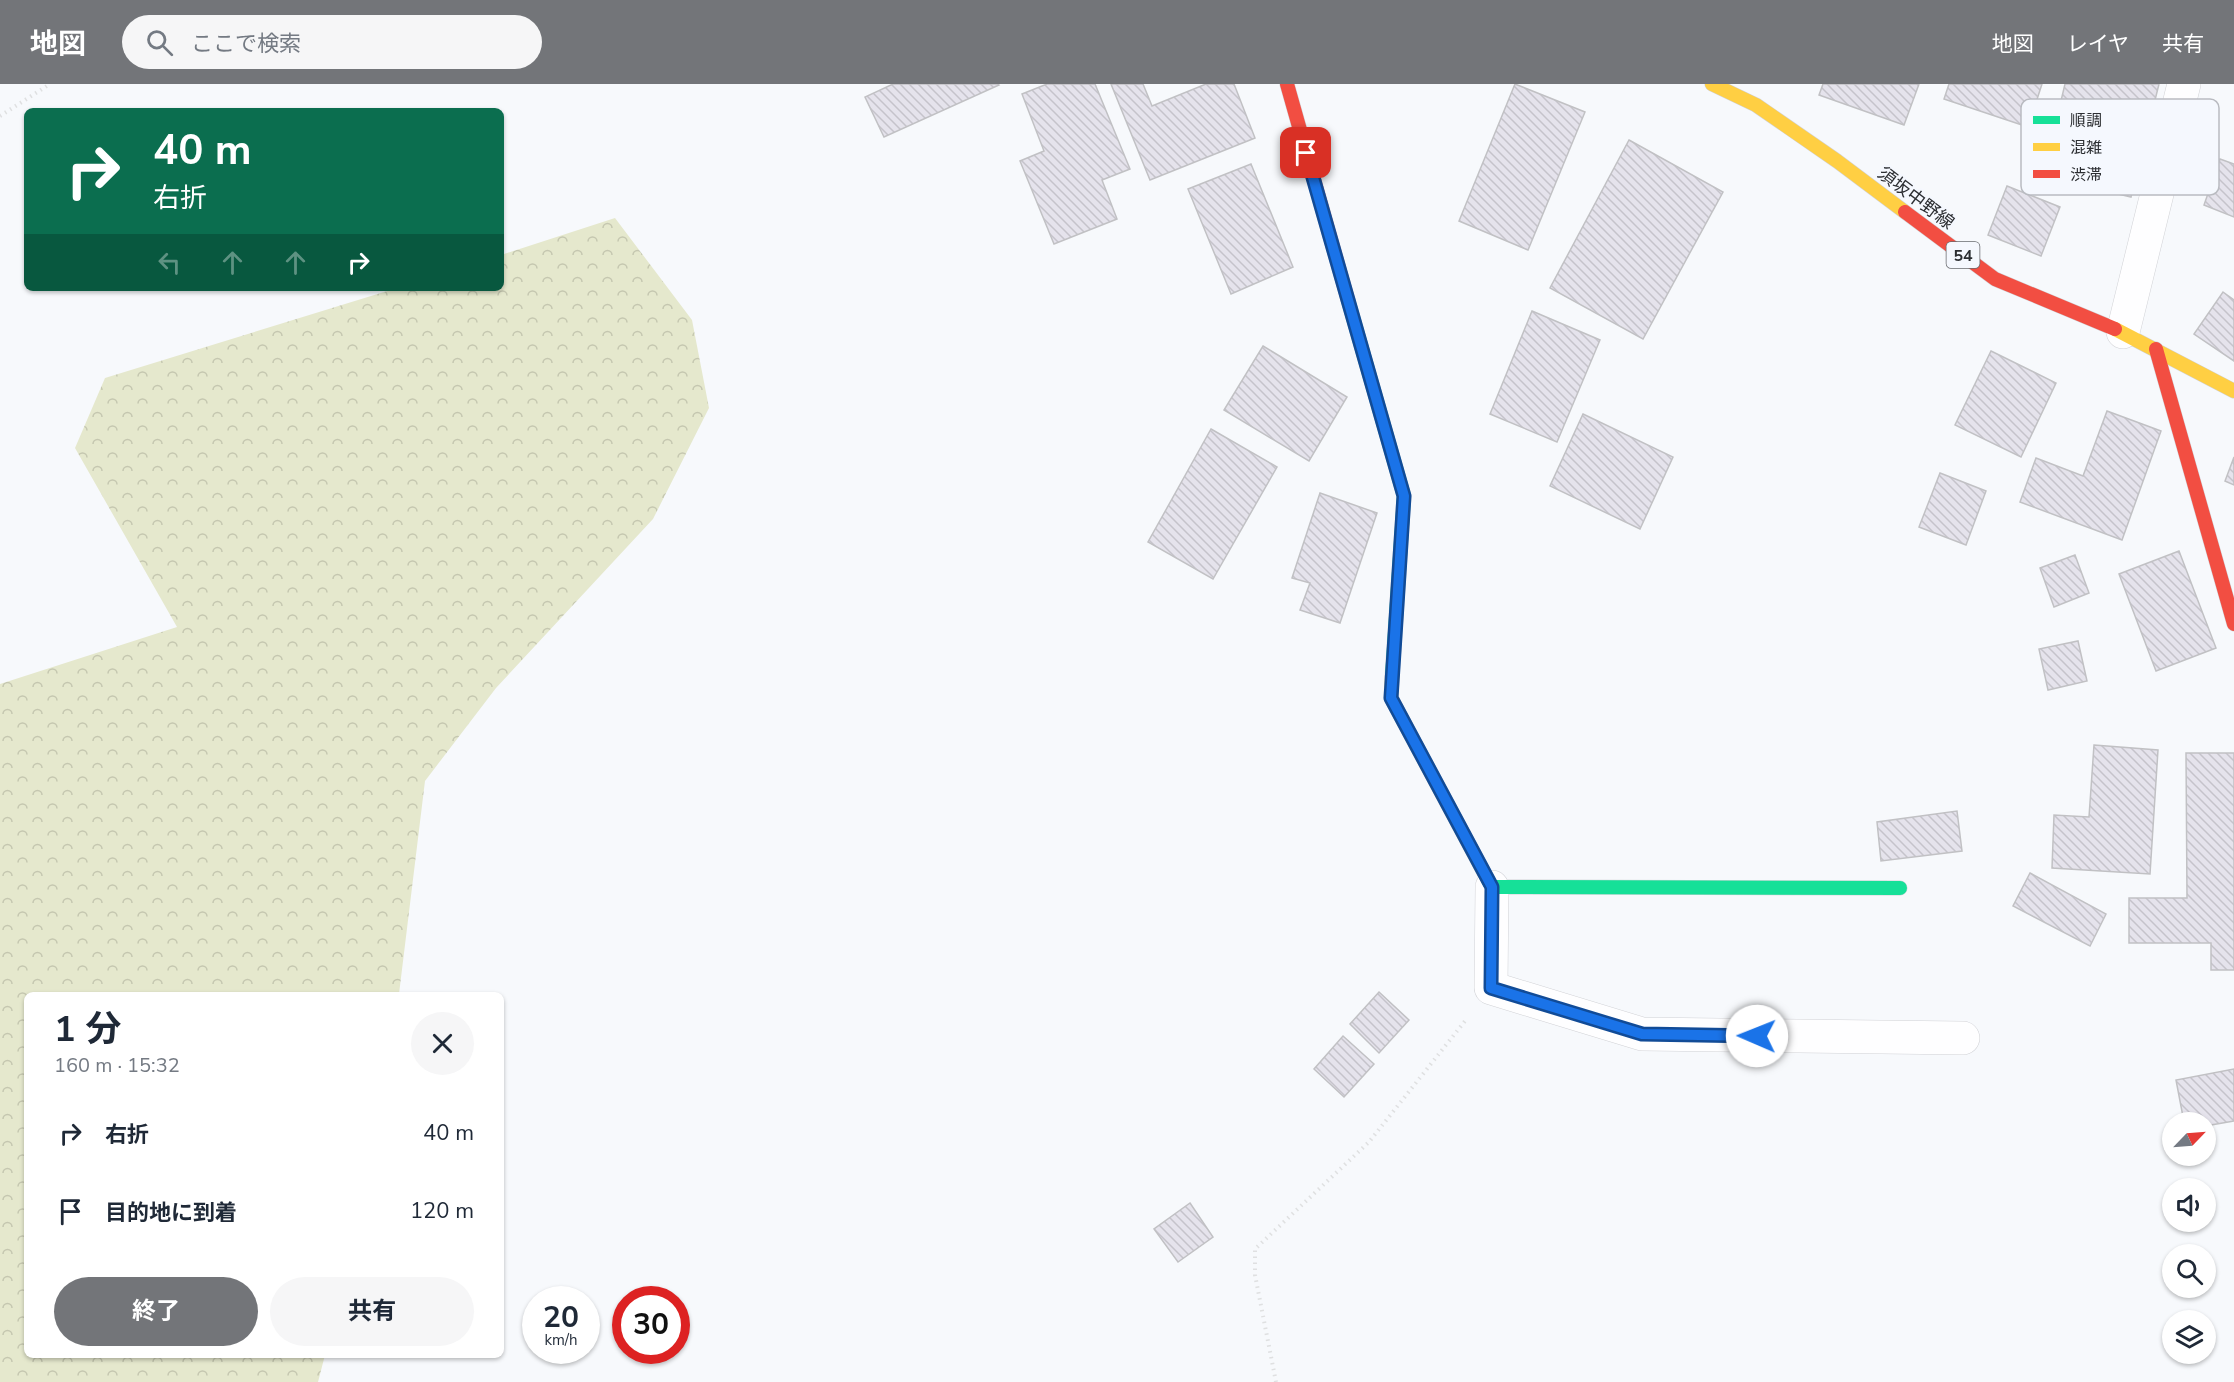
<!DOCTYPE html>
<html lang="ja">
<meta charset="utf-8">
<style>
:root{--surface:#fff;--page:#f6f6f7;--text:#1f2937;--muted:#747a83;--accent:#737579}
body{margin:0;font-family:"Nunito Sans","Noto Sans JP",sans-serif;background:var(--page);color:var(--text);height:100vh;display:flex;flex-direction:column;font-size:22px;white-space:nowrap}
*{box-sizing:border-box;margin:0}
p{font-size:20px;color:var(--muted)}
.icon{flex:none;width:33px;height:33px;fill:none;stroke:currentColor;stroke-width:2;stroke-linecap:round;stroke-linejoin:round}
.map{position:relative;flex:1;overflow:hidden}
.side{position:absolute;left:24px;top:908px;width:480px;height:366px;display:flex;flex-direction:column;background:var(--surface);border-radius:9px;box-shadow:0 2px 4px #0004}
.side>*{flex:none}
.banner{position:absolute;left:24px;top:24px;width:480px;height:183px;border-radius:9px;box-shadow:0 2px 4px #0004;background:#0b6e4f;color:#fff;overflow:hidden}
.needle{width:39px;rotate:65deg}
.tools{position:absolute;left:2162px;top:1028px;display:grid;gap:12px}
.tools a{display:grid;place-items:center;width:54px;height:54px;border-radius:50%;background:var(--surface);box-shadow:0 2px 4px #0004;font-size:30px}
.speed{position:absolute;left:522px;top:1202px;display:flex;gap:12px;font-size:30px;font-weight:700;text-align:center}
.speed>*{display:grid;place-content:center;width:78px;height:78px;border-radius:50%;background:var(--surface);box-shadow:0 2px 4px #0004;line-height:1}
.speed small{font-size:15px;font-weight:400}
.speed .limit{border:9px solid #d22;background:#fff;color:#111}
.pin{position:absolute;display:grid;place-items:center;width:51px;height:51px;color:#fff;margin:-26px;border-radius:12px;box-shadow:0 3px 9px #0006}
.me{position:absolute;width:66px;margin:-33px;rotate:271deg;stroke-linejoin:round;filter:drop-shadow(0 0 4px #0008)}
.turn{display:flex;align-items:center;gap:21px;height:126px;padding:0 30px;font-size:27px}
.turn .icon{width:78px;height:78px;stroke-width:2.5}
.turn b{display:block;font-size:42px;line-height:51px}
.lanes{display:flex;align-items:center;height:57px;padding:0 30px;background:#0003;justify-content:center;gap:30px;direction:ltr}
.lanes .off{opacity:.35}
.round{display:grid;place-items:center;flex:none;width:63px;height:63px;border-radius:32px;background:var(--page)}
.overview{display:flex;align-items:center;justify-content:space-between;height:102px;padding:0 30px}
h1{font-size:36px;font-weight:700;line-height:45px}
.cta{display:flex;gap:12px;margin-top:auto;padding:12px 30px}
.cta a{flex:1;height:69px;border-radius:36px;background:var(--accent);color:#fff;font-size:24px;font-weight:700;line-height:69px;text-align:center}
.cta a+a{background:var(--page);color:var(--text)}
ul{padding:0;list-style:none}
li{display:flex;align-items:center;gap:18px;height:78px;padding:0 30px}
li div{flex:1}
li b{display:block;font-size:22px}
li em{font-style:normal}
header{display:flex;align-items:center;gap:36px;box-sizing:border-box;height:84px;padding:0 30px;background:var(--accent);color:#fff}
header strong{font-size:28px}
nav{display:flex;gap:33px;margin-inline-start:auto;font-size:21px}
.search{width:420px;height:54px;background:var(--page);display:flex;align-items:center;gap:15px;box-sizing:border-box;padding:0 21px;border-radius:33px;color:var(--muted);font-size:22px}
.map>svg:first-child{display:block}
</style>
<header>
<strong>地図</strong>
<div class="search"><svg class="icon" aria-label="search" viewBox="0 0 24 24"><circle cx="10" cy="10" r="6"/><path d="M15 15l6 6"/></svg>ここで検索</div>
<nav><a>地図</a><a>レイヤ</a><a>共有</a></nav>
</header>
<div class="map">
<svg width="2234" height="1298" viewBox="0 0 2234 1298">
<defs>
<pattern id="forest-crowns" width="20" height="18" patternUnits="userSpaceOnUse" patternTransform="scale(1.5)"><rect width="20" height="18" fill="#e5e8cd"/><path d="M2 6a3 3 0 1 1 6 0M12 15a3 3 0 1 1 6 0" fill="none" stroke="#c5c7b0"/></pattern>
<pattern id="building-back-hatch" width="6" height="6" patternUnits="userSpaceOnUse" patternTransform="scale(1.5)"><rect width="6" height="6" fill="#e5e3ec"/><path d="M-1 5l2 2M0 0l6 6M5-1l2 2" fill="none" stroke="#c5c3cb"/></pattern>
</defs>
<rect width="100%" height="100%" fill="#f7f9fc"/>
<polygon fill="url(#forest-crowns)" points="615,134 692,236 709,324 653,435 496,604 425,697 399,910 27,910 27,1270 325,1271 318,1298 0,1298 0,600 177,543 75,364 105,294 397,204 501,204 501,171"/>
<g fill="url(#building-back-hatch)" stroke="#c1c1c4" stroke-width="1.5">
<polygon points="893,0 998,0 999,1 884,53 865,13"/>
<polygon points="1047,0 1095,0 1130,85 1102,96 1117,135 1054,160 1020,77 1044,67 1022,10"/>
<polygon points="1111,0 1143,0 1152,22 1206,0 1234,0 1255,54 1150,96"/>
<polygon points="1515,0 1585,28 1528,166 1459,137"/>
<polygon points="1823,0 1919,0 1904,41 1819,11"/>
<polygon points="1949,0 2042,0 2028,43 1944,15"/>
<polygon points="2065,0 2159,0 2131,113 2043,92"/>
<polygon points="1629,56 1723,108 1643,255 1550,204"/>
<polygon points="2220,75 2234,80 2234,133 2204,121"/>
<polygon points="1251,80 1293,183 1231,210 1188,105"/>
<polygon points="2007,102 2060,123 2041,172 1988,151"/>
<polygon points="2223,208 2234,216 2234,277 2194,250"/>
<polygon points="1532,227 1600,256 1557,358 1490,330"/>
<polygon points="1263,262 1347,313 1309,377 1224,326"/>
<polygon points="1991,267 2056,299 2021,373 1955,341"/>
<polygon points="2107,327 2161,347 2122,456 2020,418 2036,374 2083,392"/>
<polygon points="1583,330 1673,373 1640,445 1550,402"/>
<polygon points="1211,345 1277,383 1213,495 1148,458"/>
<polygon points="2234,373 2234,401 2225,397"/>
<polygon points="1940,389 1986,407 1966,461 1919,443"/>
<polygon points="1320,409 1377,429 1340,539 1300,526 1310,499 1292,494"/>
<polygon points="2179,467 2216,564 2156,587 2119,490"/>
<polygon points="2075,471 2089,509 2054,523 2040,484"/>
<polygon points="2078,557 2087,597 2048,606 2039,565"/>
<polygon points="2094,661 2158,666 2150,790 2052,784 2054,731 2089,733"/>
<polygon points="2186,669 2234,669 2234,886 2211,886 2211,859 2129,859 2129,814 2187,814"/>
<polygon points="1957,727 1962,767 1881,777 1877,738"/>
<polygon points="2030,789 2106,830 2090,862 2013,822"/>
<polygon points="1379,908 1409,936 1379,969 1350,940"/>
<polygon points="1343,952 1374,980 1344,1013 1314,985"/>
<polygon points="2234,985 2234,1037 2205,1042 2205,1038 2184,1038 2176,996"/>
<polygon points="1190,1119 1213,1153 1178,1178 1154,1145"/>
</g>
<g fill="none" stroke-linecap="round" stroke-linejoin="round">
<g stroke="#d1d2d6" stroke-width="34">
<g id="street">
<polyline points="2123,248 2184,0"/>
<polyline points="1492,803 1491,904 1642,950 1963,954"/>
</g>
</g>
<g stroke="#d1d2d6" stroke-width="15">
<g id="fast">
<polyline points="1348,216 1404,412 1392,593"/>
<polyline points="1488,796 1492,803 1900,804"/>
</g>
</g>
<g stroke="#d1d2d6" stroke-width="15">
<g id="slow">
<polyline points="1712,0 1756,21 1837,77 1905,128"/>
<polyline points="2115,245 2234,307"/>
<polyline points="1392,593 1391,614 1488,796"/>
</g>
</g>
<g stroke="#d1d2d6" stroke-width="15">
<g id="jam">
<polyline points="1287,0 1348,216"/>
<polyline points="1905,128 1995,195 2115,245"/>
<polyline points="2156,265 2234,540"/>
</g>
</g>
<g stroke="#dfe0e1" stroke-width="4" stroke-dasharray="1.5 4.5" stroke-linecap="butt">
<polyline points="0,32 50,0"/>
<polyline points="1276,1298 1255,1191 1255,1165 1369,1058 1465,937"/>
</g>
<use href="#street" stroke="#fefeff" stroke-width="33"/>
<use href="#fast" stroke="#16e098" stroke-width="14"/>
<use href="#slow" stroke="#ffcf43" stroke-width="14"/>
<use href="#jam" stroke="#f24e42" stroke-width="14"/>
</g>
<g fill="none" stroke-linecap="round" stroke-linejoin="round">
<g stroke="#114b97" stroke-width="15">
<polyline id="route" points="1306,69 1404,412 1391,614 1492,803 1491,904 1642,950 1757,952"/>
</g>
<use href="#route" stroke="#1a73e8" stroke-width="10"/>
</g>
<g text-anchor="middle" stroke-width="4.5" stroke-linejoin="round" paint-order="stroke">
<rect fill="#f5f8fe" stroke="#686b6f" stroke-width="1.5" x="1946.5" y="158" width="33" height="26" rx="4.5"/>
<g font-size="16" font-weight="bold" fill="#2c2e32">
<text x="1963" y="177">54</text>
</g>
<g font-size="18" fill="#2c2e32" stroke="#f5f8fe">
<text transform="translate(1916 114) rotate(37)" y="6">須坂中野線</text>
</g>
</g>
<rect x="2021" y="15" width="198" height="96" rx="9" fill="#f5f8fe" stroke="#b9bbc1" stroke-width="1.5"/>
<rect x="2033" y="32" width="27" height="8" fill="#16e098"/>
<rect x="2033" y="59" width="27" height="8" fill="#ffcf43"/>
<rect x="2033" y="86" width="27" height="8" fill="#f24e42"/>
<g font-size="16" fill="#2c2e32">
<text x="2070" y="42">順調</text>
<text x="2070" y="69">混雑</text>
<text x="2070" y="96">渋滞</text>
</g>
</svg>
<div class="tools">
<a><svg class="needle" viewBox="-14 -14 28 28"><path d="M0-13l5 13h-10z" fill="#e53935"/><path d="M0 13l5-13h-10z" fill="#747a83"/></svg></a>
<a><svg class="icon" aria-label="sound" viewBox="0 0 24 24"><path d="M4 9h4l5-4v14l-5-4H4zM17 9q2 3 0 6"/></svg></a>
<a><svg class="icon" aria-label="search" viewBox="0 0 24 24"><circle cx="10" cy="10" r="6"/><path d="M15 15l6 6"/></svg></a>
<a><svg class="icon" aria-label="layers" viewBox="0 0 24 24"><path d="M12 4l9 5-9 5-9-5zM3 14l9 5 9-5"/></svg></a>
</div>
<div class="speed"><div>20<small>km/h</small></div><div class="limit">30</div></div>
<div class="pin" style="left:1306px;top:69px;background:#d93025"><svg class="icon" aria-label="arrive" viewBox="0 0 24 24"><path d="M6 21V4h12l-3 4 3 4H6"/></svg></div>
<svg class="me" style="left:1757px;top:952px" viewBox="-20 -20 40 40"><circle r="19" fill="#fff"/><path d="M0-13L10 11 0 6-10 11z" fill="#1a73e8"/></svg>
<div class="banner">
<div class="turn"><svg class="icon" aria-label="right" viewBox="0 0 24 24"><path d="M7 20v-9h11M14 6l5 5-5 5"/></svg><div><b>40 m</b>右折</div></div>
<div class="lanes"><svg class="icon off" aria-label="left" viewBox="0 0 24 24"><path d="M17 20v-9H6M10 6l-5 5 5 5"/></svg><svg class="icon off" aria-label="ahead" viewBox="0 0 24 24"><path d="M12 20V5M6 11l6-6 6 6"/></svg><svg class="icon off" aria-label="ahead" viewBox="0 0 24 24"><path d="M12 20V5M6 11l6-6 6 6"/></svg><svg class="icon" aria-label="right" viewBox="0 0 24 24"><path d="M7 20v-9h11M14 6l5 5-5 5"/></svg></div>
</div>
<section class="side">
<div class="overview"><div><h1>1 分</h1><p>160 m · 15:32</p></div><a class="round"><svg class="icon" aria-label="close" viewBox="0 0 24 24"><path d="M6 6l12 12M18 6L6 18"/></svg></a></div>
<ul>
<li><svg class="icon" aria-label="right" viewBox="0 0 24 24"><path d="M7 20v-9h11M14 6l5 5-5 5"/></svg><div><b>右折</b></div><em>40 m</em></li>
<li><svg class="icon" aria-label="arrive" viewBox="0 0 24 24"><path d="M6 21V4h12l-3 4 3 4H6"/></svg><div><b>目的地に到着</b></div><em>120 m</em></li>
</ul>
<div class="cta"><a>終了</a><a>共有</a></div>
</section>
</div>
